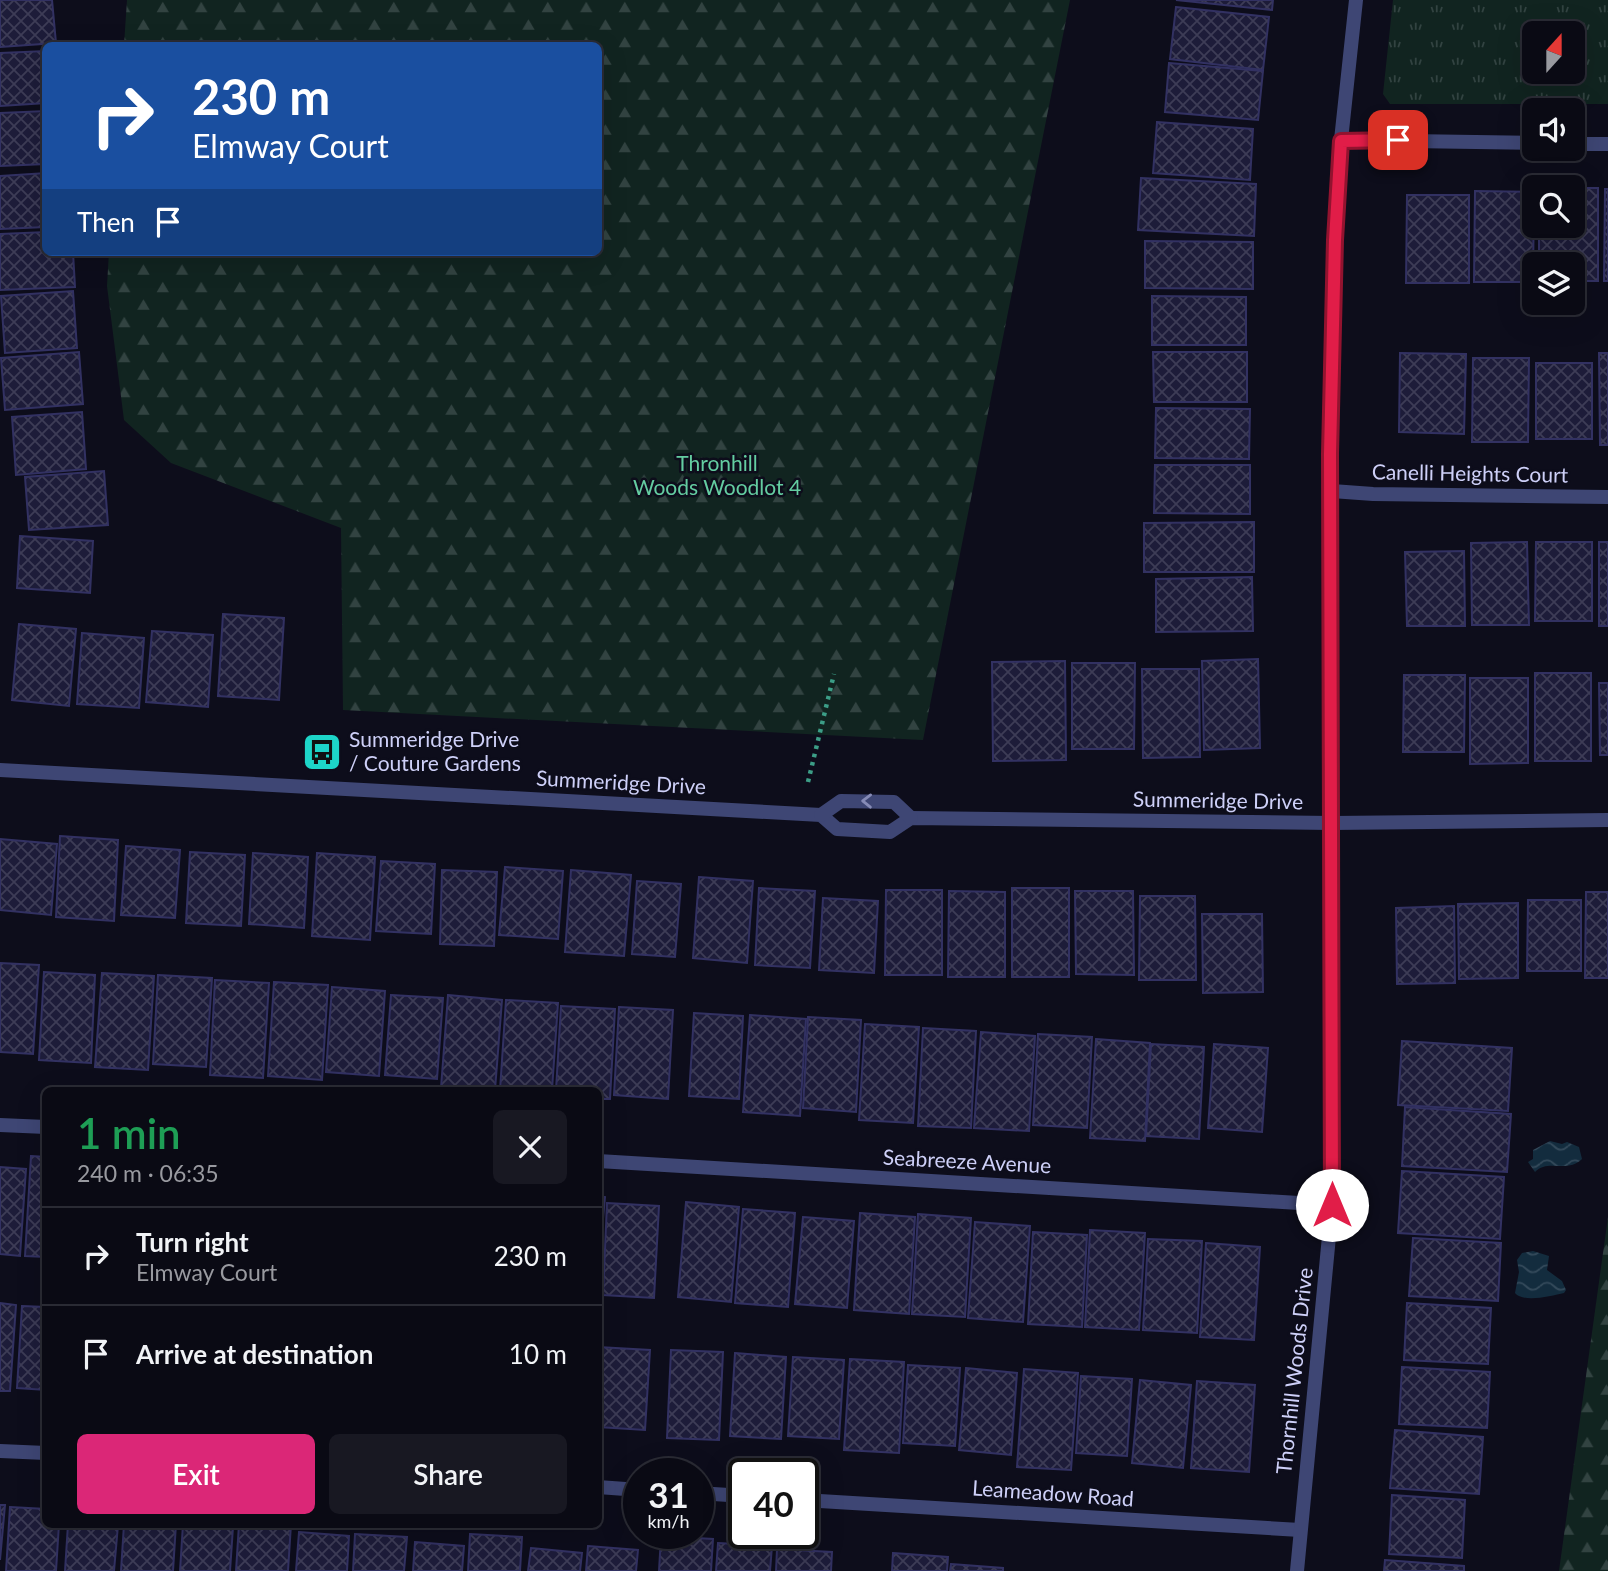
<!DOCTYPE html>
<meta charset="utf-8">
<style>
:root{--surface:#0a0a14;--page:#181822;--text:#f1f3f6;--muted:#999aa0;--line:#2a2b34;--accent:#db2777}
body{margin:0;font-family:Lato,sans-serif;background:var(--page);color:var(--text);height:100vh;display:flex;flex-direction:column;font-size:26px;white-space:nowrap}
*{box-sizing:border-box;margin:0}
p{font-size:23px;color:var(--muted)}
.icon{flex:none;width:38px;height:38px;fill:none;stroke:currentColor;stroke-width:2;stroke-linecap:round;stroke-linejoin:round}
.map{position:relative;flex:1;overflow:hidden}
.panel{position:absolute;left:42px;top:1087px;width:560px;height:441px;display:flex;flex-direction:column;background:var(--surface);border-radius:10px;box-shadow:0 7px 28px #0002,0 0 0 2px var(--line)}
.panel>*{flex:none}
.hud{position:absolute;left:42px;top:42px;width:560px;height:214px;border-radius:10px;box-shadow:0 7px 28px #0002,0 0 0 2px var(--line);background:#1a4fa0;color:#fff;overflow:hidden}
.needle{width:46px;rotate:21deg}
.tools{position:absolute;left:1522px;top:21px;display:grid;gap:14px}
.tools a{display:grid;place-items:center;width:63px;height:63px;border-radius:10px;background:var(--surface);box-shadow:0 7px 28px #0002,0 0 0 2px var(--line);font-size:35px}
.speed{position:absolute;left:623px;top:1458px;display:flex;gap:14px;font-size:35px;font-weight:700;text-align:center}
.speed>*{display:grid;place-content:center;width:91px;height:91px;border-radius:50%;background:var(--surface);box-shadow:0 7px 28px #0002,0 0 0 2px var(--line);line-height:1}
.speed small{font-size:18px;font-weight:400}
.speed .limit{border:4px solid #111;border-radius:10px;background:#fff;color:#111}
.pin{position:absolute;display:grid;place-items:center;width:60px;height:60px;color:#fff;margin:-30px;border-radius:14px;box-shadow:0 4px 10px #0006}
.me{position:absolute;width:77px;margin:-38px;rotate:0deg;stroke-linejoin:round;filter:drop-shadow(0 0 5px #0008)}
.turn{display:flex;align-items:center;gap:24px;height:147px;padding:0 35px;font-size:32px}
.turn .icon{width:91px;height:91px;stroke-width:2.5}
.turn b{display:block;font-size:49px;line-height:60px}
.then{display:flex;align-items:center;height:66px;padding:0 35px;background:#0003;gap:14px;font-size:26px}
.round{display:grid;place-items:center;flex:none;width:74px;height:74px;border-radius:10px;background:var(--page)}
.summary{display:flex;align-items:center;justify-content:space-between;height:119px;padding:0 35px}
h1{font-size:42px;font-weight:600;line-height:52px;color:#1e9e55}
.cta{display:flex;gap:14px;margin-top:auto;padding:14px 35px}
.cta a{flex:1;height:80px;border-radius:10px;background:var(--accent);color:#fff;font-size:28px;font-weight:600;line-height:80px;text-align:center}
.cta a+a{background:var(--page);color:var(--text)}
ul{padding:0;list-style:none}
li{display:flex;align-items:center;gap:21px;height:98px;padding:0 35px;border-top:2px solid var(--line)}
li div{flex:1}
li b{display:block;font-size:26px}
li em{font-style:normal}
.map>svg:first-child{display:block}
</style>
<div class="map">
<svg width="1608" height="1571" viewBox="0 0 1608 1571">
<defs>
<pattern id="grass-tufts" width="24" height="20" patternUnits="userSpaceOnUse" patternTransform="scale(1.75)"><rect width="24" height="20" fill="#112420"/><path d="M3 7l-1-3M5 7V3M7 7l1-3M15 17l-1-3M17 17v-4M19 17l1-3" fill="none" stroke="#324341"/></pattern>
<pattern id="forest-firs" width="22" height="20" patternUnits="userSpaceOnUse" patternTransform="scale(1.75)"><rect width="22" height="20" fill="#112420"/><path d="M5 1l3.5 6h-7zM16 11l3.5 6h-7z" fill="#324341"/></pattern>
<pattern id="water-waves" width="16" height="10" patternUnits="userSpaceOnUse" patternTransform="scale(1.75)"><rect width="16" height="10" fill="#132c3e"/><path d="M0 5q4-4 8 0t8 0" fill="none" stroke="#344a5b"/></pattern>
<pattern id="building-cross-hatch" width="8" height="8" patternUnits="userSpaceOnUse" patternTransform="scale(1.75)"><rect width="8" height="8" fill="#1d1c39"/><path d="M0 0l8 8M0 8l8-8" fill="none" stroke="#3d3c56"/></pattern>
</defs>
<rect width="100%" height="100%" fill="#0d0d1b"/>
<path fill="url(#grass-tufts)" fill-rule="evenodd" d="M1393,0H1608V104H1390L1383,94ZM1535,33H1573V72H1535Z"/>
<g fill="url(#forest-firs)">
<polygon points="127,0 1070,0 923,740 343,710 341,528 171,463 124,420 107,286 109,252 598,252 598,46 124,45"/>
<polygon points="1608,1217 1608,1571 1559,1571"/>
</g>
<g fill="url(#water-waves)">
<path d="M1550,1141L1562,1144L1567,1142L1579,1147L1582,1159C1567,1174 1548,1158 1535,1172L1528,1162L1533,1159V1150Z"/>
<path d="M1533,1251L1549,1256L1547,1270L1562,1281L1566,1290L1564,1293C1551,1296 1523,1303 1515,1293L1519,1272L1517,1260L1522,1253Z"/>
</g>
<g fill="url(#building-cross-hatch)" stroke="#323162" stroke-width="2">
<polygon points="0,0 52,0 56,43 0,47"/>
<polygon points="1176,0 1273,0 1272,10"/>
<polygon points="1176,7 1269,17 1263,70 1170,59"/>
<polygon points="46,51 46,103 0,106 0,53"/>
<polygon points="1169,63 1263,71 1258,120 1165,112"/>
<polygon points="46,111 46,164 0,166 0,113"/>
<polygon points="1157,122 1253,129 1250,180 1153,173"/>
<polygon points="46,173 46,227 0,229 0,176"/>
<polygon points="1141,178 1256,184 1254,236 1138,230"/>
<polygon points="1573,188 1598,188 1598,281 1573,281 1573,264 1539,264 1539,226 1573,226"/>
<polygon points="1605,189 1608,189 1608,281 1604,281"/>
<polygon points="1475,191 1534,192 1533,282 1474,282"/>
<polygon points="1407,195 1469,195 1469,283 1406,283"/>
<polygon points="46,232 46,252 73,252 75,287 0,290 0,234"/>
<polygon points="1145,241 1253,242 1253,289 1145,288"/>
<polygon points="73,291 77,348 5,353 1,296"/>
<polygon points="1152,296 1246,297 1246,345 1152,345"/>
<polygon points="79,352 83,404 5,410 1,358"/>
<polygon points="1153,352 1247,352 1247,402 1154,402"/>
<polygon points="1400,353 1466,354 1464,434 1399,432"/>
<polygon points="1599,353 1608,353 1608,445 1600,445"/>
<polygon points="1473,358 1529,358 1528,442 1472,442"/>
<rect x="1536" y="363" width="56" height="76"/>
<polygon points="1156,408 1250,409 1249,459 1155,458"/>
<polygon points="82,412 86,469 16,475 12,417"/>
<polygon points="1155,465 1250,465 1250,514 1154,513"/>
<polygon points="104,471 108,525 29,530 25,477"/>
<polygon points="1254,522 1254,572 1144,572 1144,523"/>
<polygon points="20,536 93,541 90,593 17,588"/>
<polygon points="1527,542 1529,625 1472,625 1471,543"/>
<polygon points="1536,542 1592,542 1592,621 1535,621"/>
<rect x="1599" y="542" width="9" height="84"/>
<polygon points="1464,551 1465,626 1407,626 1405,552"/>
<polygon points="1252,577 1253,631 1156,632 1156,579"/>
<polygon points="223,614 284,618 279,700 218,696"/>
<polygon points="19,624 76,629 69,706 12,700"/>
<polygon points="152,631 213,635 208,707 146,702"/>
<polygon points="82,633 144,638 139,708 77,704"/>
<polygon points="1258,659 1260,748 1204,750 1202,661"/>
<polygon points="1065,661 1066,760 993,761 992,662"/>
<polygon points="1072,663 1135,663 1134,749 1072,749"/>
<polygon points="1142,669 1199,669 1200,757 1143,758"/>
<rect x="1535" y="673" width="56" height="88"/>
<polygon points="1404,675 1465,675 1464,752 1403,752"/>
<polygon points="1470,678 1528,678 1528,763 1470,764"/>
<polygon points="1599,683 1608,683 1608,755 1600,755"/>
<polygon points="60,836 118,840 114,921 56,917"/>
<polygon points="0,839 57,844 51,915 0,910"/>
<polygon points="126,846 180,850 175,918 121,915"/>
<polygon points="190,852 245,855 241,926 186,923"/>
<polygon points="253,853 308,857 304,928 249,924"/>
<polygon points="317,853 375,857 370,940 312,936"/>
<polygon points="381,861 435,864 431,934 376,931"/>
<polygon points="505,867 563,871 558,939 499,935"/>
<polygon points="442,870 497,872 494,946 440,944"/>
<polygon points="571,870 631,875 624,956 565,952"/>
<polygon points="699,877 753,881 747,963 693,958"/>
<polygon points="637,881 681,884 675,957 632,954"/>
<polygon points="759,888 815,891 810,968 755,965"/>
<rect x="1012" y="888" width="57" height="89"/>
<polygon points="886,890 942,890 942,975 885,975"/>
<polygon points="949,891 1005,892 1005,977 948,977"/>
<polygon points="1075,891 1133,891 1134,975 1076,974"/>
<polygon points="1586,892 1608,892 1608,978 1585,978"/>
<polygon points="1140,896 1195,896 1196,980 1139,980"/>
<polygon points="823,898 878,901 874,973 819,970"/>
<polygon points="1528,900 1581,900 1581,971 1527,971"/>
<polygon points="1518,903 1518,978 1459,979 1458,904"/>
<polygon points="1454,906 1455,983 1397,984 1396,908"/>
<polygon points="1202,914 1262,914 1263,992 1203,993"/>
<polygon points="0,963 39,965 33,1054 0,1052"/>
<polygon points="44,972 95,975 91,1063 39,1060"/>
<polygon points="102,973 154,976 148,1070 95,1067"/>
<polygon points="158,975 212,978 206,1067 153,1064"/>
<polygon points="215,980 269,983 263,1078 210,1075"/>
<polygon points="274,982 328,985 322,1080 268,1076"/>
<polygon points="332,987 385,991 379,1076 326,1072"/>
<polygon points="391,995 443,998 437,1079 385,1075"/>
<polygon points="448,995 502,1000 495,1090 441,1088"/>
<polygon points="506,1000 558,1003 552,1090 500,1090"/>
<polygon points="561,1006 615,1009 610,1099 598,1099 598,1090 556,1090"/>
<polygon points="619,1007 673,1010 668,1099 614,1095"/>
<polygon points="694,1013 743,1016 739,1099 689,1096"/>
<polygon points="750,1015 806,1019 800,1116 743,1112"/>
<polygon points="808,1017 861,1020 856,1112 803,1108"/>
<polygon points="865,1024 919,1027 913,1123 859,1120"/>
<polygon points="923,1028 976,1031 971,1128 918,1126"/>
<polygon points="981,1032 1035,1036 1029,1131 974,1128"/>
<polygon points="1038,1034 1092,1037 1087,1128 1033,1125"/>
<polygon points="1096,1039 1150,1043 1145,1141 1090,1138"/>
<polygon points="1402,1041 1512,1048 1508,1111 1398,1105"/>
<polygon points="1151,1044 1204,1047 1199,1139 1146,1136"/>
<polygon points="1214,1044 1268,1048 1262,1132 1208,1128"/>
<polygon points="1405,1107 1511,1114 1507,1172 1402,1166"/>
<polygon points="31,1156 46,1157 46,1257 25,1256"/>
<polygon points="0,1167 26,1169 20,1256 0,1254"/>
<polygon points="1402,1171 1504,1177 1500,1239 1398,1233"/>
<polygon points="598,1196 605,1197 598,1273"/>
<polygon points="686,1202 739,1207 731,1302 678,1297"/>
<polygon points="607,1203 659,1206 654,1298 603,1295"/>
<polygon points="743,1209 795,1213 788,1307 735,1303"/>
<polygon points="860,1213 915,1217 909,1314 854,1310"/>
<polygon points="918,1214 971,1218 965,1317 912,1314"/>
<polygon points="803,1217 854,1221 847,1308 795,1304"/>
<polygon points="975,1222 1030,1226 1023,1322 968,1318"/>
<polygon points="1090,1230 1145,1233 1139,1330 1085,1327"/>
<polygon points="1033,1232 1087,1235 1082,1327 1028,1324"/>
<polygon points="1413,1238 1501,1243 1498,1301 1409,1296"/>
<polygon points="1148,1239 1202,1241 1197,1333 1143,1330"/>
<polygon points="1206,1243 1260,1247 1254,1340 1200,1337"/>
<polygon points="0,1303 16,1305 10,1391 0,1391"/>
<polygon points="1407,1303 1491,1308 1488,1364 1404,1360"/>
<polygon points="22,1306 46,1307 46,1390 17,1388"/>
<polygon points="598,1347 650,1350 645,1430 598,1427"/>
<polygon points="671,1350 723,1352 719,1440 667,1438"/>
<polygon points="735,1353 786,1357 781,1439 730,1436"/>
<polygon points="793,1357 844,1360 839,1439 788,1436"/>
<polygon points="850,1359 904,1362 899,1453 844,1450"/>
<polygon points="908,1365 960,1368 955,1446 903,1443"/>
<polygon points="1402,1367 1490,1372 1487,1428 1399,1424"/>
<polygon points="966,1368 1017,1373 1011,1455 959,1450"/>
<polygon points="1024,1369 1078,1373 1071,1470 1017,1467"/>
<polygon points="1081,1376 1132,1379 1127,1456 1076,1453"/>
<polygon points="1140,1380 1191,1385 1183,1468 1132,1463"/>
<polygon points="1197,1381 1255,1385 1249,1472 1191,1468"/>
<polygon points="1395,1430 1483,1437 1479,1494 1390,1488"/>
<polygon points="1392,1495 1465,1500 1462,1558 1389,1554"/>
<polygon points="0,1505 5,1505 0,1560"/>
<polygon points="10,1507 46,1509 46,1524 59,1524 56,1571 6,1571"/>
<polygon points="68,1524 118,1525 114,1571 65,1571"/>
<polygon points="124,1524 176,1524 173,1571 121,1571"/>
<polygon points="183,1524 233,1527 230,1571 180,1571"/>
<polygon points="239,1524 291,1524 288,1571 236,1571"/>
<polygon points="299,1532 349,1536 347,1571 296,1571"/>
<polygon points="355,1534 407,1537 404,1571 353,1571"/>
<polygon points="470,1534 522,1537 520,1571 468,1571"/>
<polygon points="661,1536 713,1539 711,1571 659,1571"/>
<polygon points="415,1542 464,1546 462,1571 413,1571"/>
<polygon points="718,1543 772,1546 770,1571 716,1571"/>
<polygon points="588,1546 638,1550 636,1571 586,1571"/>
<polygon points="531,1548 582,1553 580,1571 528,1571"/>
<polygon points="777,1549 832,1552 831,1571 776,1571"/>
<polygon points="893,1553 948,1557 947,1571 892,1571"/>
<polygon points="1385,1560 1464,1566 1464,1571 1384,1571"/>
<polygon points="951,1564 1003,1568 1003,1571 950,1571"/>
</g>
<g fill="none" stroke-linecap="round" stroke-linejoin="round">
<polyline stroke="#3c9e87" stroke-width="4.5" stroke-dasharray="3.5 5" stroke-linecap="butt" points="808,782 834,674"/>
<g stroke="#3e4674" stroke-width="14">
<polyline points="1341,140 1535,143"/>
<polyline points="1573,144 1608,144"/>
<polyline points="1332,491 1373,494 1608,497"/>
<polyline points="0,770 821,815 837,829 890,832 911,818 1332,823"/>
<polyline points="821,815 841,801 894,802 911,818"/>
<polyline points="0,1125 46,1127"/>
<polyline points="598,1161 1332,1205"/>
<polyline points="0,1451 46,1453"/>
<polyline points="598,1487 639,1490"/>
<polyline points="698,1493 744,1496"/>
<polyline points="803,1500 1300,1530"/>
</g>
<g stroke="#3e4674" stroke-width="14">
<polyline points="1332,823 1608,820"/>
<polyline points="1297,1571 1332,1205 1330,454 1335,240 1341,140 1356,0"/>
</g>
</g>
<defs><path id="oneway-chevron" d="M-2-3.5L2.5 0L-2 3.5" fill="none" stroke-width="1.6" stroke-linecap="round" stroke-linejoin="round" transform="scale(1.75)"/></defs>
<use stroke="#868bb6" href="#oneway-chevron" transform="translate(867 801) rotate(-179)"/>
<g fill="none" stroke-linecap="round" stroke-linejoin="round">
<g stroke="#92132f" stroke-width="18">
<polyline id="route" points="1332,1205 1330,454 1335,240 1341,141 1398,140"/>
</g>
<use href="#route" stroke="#e11d48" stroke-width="12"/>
</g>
<defs>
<g id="bus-square" transform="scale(2.0125)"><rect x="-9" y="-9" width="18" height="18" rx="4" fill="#1dd5c8" stroke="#0d0d1b"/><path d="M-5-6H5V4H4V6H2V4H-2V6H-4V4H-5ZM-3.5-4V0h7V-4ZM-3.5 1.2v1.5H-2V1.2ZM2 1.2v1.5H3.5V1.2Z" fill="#111"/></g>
</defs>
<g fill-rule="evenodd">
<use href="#bus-square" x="322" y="752"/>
</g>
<g text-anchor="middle" stroke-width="5" stroke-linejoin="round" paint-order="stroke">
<g font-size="21" fill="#64cda1" stroke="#0d0d1b">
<text x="717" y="471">Thronhill<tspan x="717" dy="24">Woods Woodlot 4</tspan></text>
</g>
<g font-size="21" fill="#ced0f8" stroke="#0d0d1b">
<text transform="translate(1470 474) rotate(1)" y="7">Canelli Heights Court</text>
<text transform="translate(621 783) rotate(3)" y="7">Summeridge Drive</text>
<text transform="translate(1218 801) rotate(1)" y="7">Summeridge Drive</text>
<text transform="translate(967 1162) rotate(3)" y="7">Seabreeze Avenue</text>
<text transform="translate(1295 1371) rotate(-84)" y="7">Thornhill Woods Drive</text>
<text transform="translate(1053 1494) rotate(4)" y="7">Leameadow Road</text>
</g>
<g font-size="21" fill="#ced0f8" stroke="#0d0d1b" text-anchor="start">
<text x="349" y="747">Summeridge Drive<tspan x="349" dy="24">/ Couture Gardens</tspan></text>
</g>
</g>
</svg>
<div class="tools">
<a><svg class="needle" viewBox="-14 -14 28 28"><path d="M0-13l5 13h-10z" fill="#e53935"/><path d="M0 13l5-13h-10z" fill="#999aa0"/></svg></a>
<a><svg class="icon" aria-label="sound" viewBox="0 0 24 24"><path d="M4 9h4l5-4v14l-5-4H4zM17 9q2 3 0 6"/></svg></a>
<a><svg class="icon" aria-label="search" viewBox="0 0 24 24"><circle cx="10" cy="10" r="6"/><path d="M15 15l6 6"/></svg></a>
<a><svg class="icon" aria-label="layers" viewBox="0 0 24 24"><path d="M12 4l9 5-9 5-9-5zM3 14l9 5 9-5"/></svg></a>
</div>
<div class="speed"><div>31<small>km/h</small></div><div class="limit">40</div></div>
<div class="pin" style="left:1398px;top:140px;background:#d93025"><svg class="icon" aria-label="arrive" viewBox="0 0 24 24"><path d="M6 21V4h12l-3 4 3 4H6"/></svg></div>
<svg class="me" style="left:1332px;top:1205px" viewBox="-20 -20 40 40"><circle r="19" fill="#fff"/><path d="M0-13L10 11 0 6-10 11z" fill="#e11d48"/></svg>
<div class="hud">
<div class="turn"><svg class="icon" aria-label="right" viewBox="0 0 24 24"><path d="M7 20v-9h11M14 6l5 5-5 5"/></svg><div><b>230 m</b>Elmway Court</div></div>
<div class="then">Then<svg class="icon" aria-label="arrive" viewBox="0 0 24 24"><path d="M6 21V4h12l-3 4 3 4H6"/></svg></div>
</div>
<section class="panel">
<div class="summary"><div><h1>1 min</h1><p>240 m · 06:35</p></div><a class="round"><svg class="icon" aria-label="close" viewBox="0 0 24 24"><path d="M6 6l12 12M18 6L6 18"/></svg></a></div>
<ul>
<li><svg class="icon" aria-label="right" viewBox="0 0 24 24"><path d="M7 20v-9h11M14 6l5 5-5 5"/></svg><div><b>Turn right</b><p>Elmway Court</p></div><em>230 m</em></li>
<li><svg class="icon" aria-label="arrive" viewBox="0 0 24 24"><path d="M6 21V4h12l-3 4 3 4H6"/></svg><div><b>Arrive at destination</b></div><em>10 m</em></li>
</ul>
<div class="cta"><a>Exit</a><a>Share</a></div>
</section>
</div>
